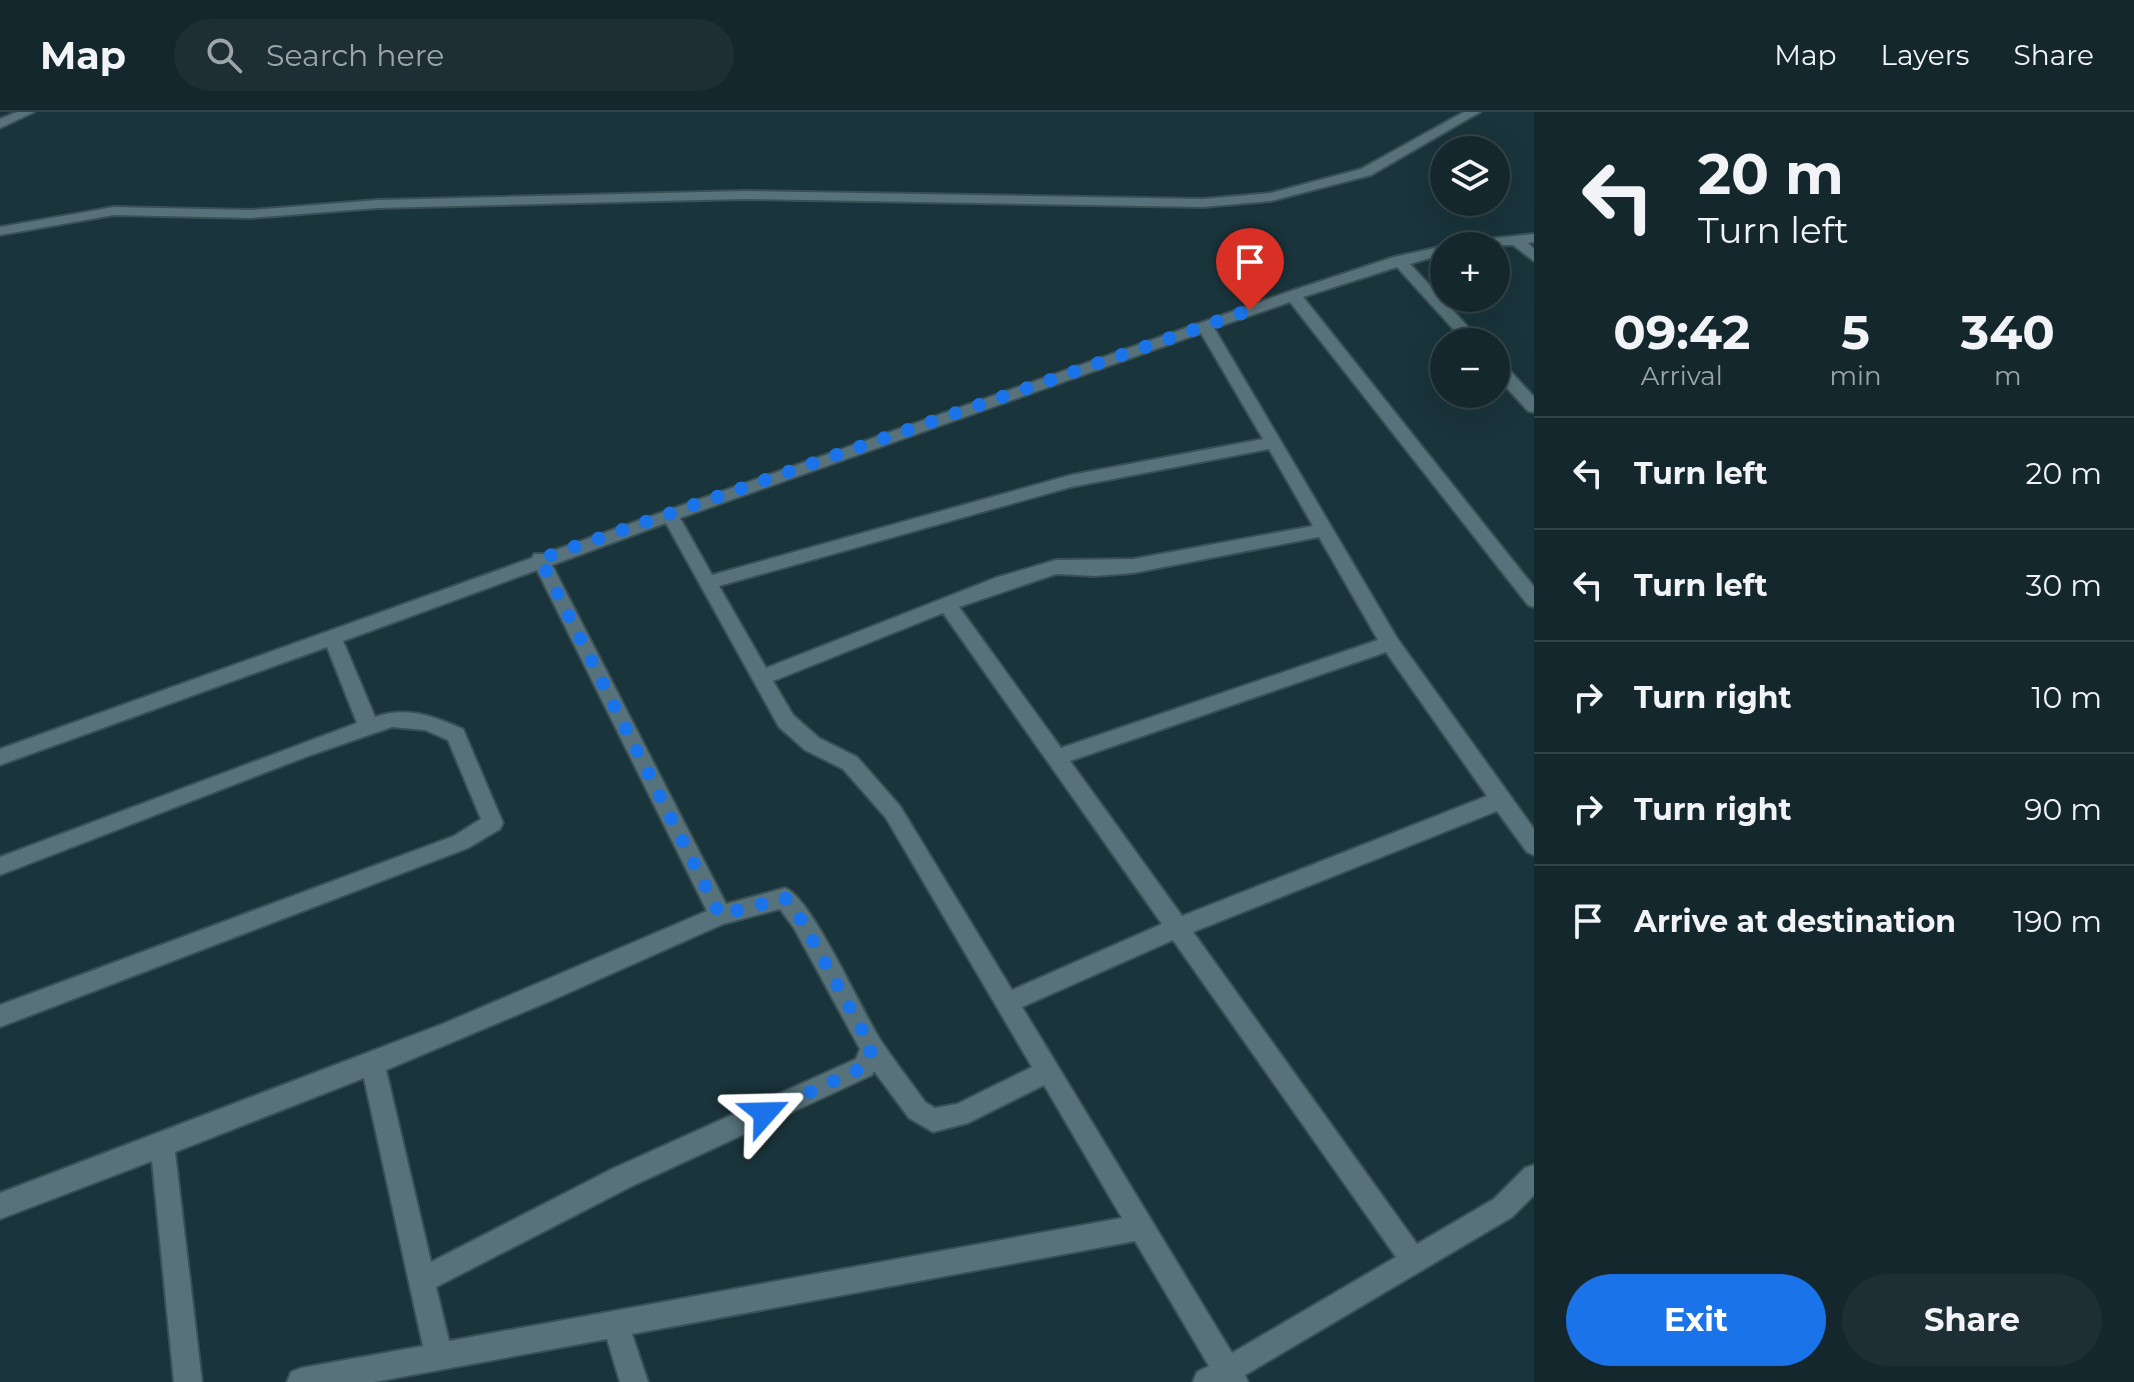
<!DOCTYPE html>
<meta charset="utf-8">
<style>
:root{--surface:#14272c;--page:#1d2f34;--text:#f1f3f6;--muted:#9da5a9;--line:#334448;--accent:#1a73e8}
body{margin:0;font-family:Montserrat,sans-serif;background:var(--page);color:var(--text);height:100vh;display:flex;flex-direction:column;font-size:30px;white-space:nowrap}
*{box-sizing:border-box;margin:0}
p{font-size:26px;color:var(--muted)}
.icon{flex:none;width:44px;height:44px;fill:none;stroke:currentColor;stroke-width:2;stroke-linecap:round;stroke-linejoin:round}
.map{position:relative;flex:1;overflow:hidden}
.details{display:flex;flex-direction:column;background:var(--surface);width:600px}
.details>*{flex:none}
.hud{background:#14272c;color:var(--text);overflow:hidden}
.buttons{position:absolute;left:1430px;top:24px;display:grid;gap:16px}
.buttons a{display:grid;place-items:center;width:80px;height:80px;border-radius:50%;background:var(--surface);box-shadow:0 8px 32px #0002,0 0 0 2px var(--line);font-size:40px}
.pin{position:absolute;display:grid;place-items:center;width:68px;height:68px;color:#fff;margin:-82px -34px;border-radius:50% 50% 50% 0;rotate:-45deg;box-shadow:0 0 8px #0007}
.pin .icon{rotate:45deg}
.me{position:absolute;width:88px;margin:-44px;rotate:65deg;stroke-linejoin:round;filter:drop-shadow(0 0 6px #0008)}
.turn{display:flex;align-items:center;gap:28px;height:168px;padding:0 32px;font-size:36px}
.turn .icon{width:104px;height:104px;stroke-width:2.5}
.turn b{display:block;font-size:56px;line-height:68px}
.eta{display:flex;justify-content:space-evenly;align-items:center;height:136px;text-align:center}
.eta b{font-size:48px;font-weight:700;line-height:56px}
.button{display:flex;gap:16px;margin-top:auto;padding:16px 32px}
.button a{flex:1;height:92px;border-radius:48px;background:var(--accent);color:#fff;font-size:32px;font-weight:700;line-height:92px;text-align:center}
.button a+a{background:var(--page);color:var(--text)}
ul{padding:0;list-style:none}
li{display:flex;align-items:center;gap:24px;height:112px;padding:0 32px;border-top:2px solid var(--line)}
li div{flex:1}
li b{display:block;font-size:30px}
li em{font-style:normal}
header{display:flex;align-items:center;gap:48px;box-sizing:border-box;height:112px;padding:0 40px;background:var(--surface);border-bottom:2px solid var(--line)}
header strong{font-size:38px}
nav{display:flex;gap:44px;margin-inline-start:auto;font-size:28px}
.search{width:560px;height:72px;background:var(--page);display:flex;align-items:center;gap:20px;box-sizing:border-box;padding:0 28px;border-radius:44px;color:var(--muted);font-size:30px}
main{display:flex;flex:1;min-height:0}
.map>svg:first-child{display:block}
</style>
<header>
<strong>Map</strong>
<div class="search"><svg class="icon" aria-label="search" viewBox="0 0 24 24"><circle cx="10" cy="10" r="6"/><path d="M15 15l6 6"/></svg>Search here</div>
<nav><a>Map</a><a>Layers</a><a>Share</a></nav>
</header>
<main>
<div class="map">
<svg width="1534" height="1270" viewBox="0 0 1534 1270">
<rect width="100%" height="100%" fill="#1a343b"/>
<g fill="none" stroke-linecap="round" stroke-linejoin="round">
<g stroke="#395056" stroke-width="4">
<g id="minor">
<polygon points="17,0 34,0 0,16 0,7"/>
<polygon points="1464,0 1480,0 1371,63 1271,89 1203,95 744,87 378,96 251,106 114,103 0,123 0,115 114,95 251,98 378,88 744,79 1203,87 1271,81 1361,57"/>
<polygon points="1534,122 1534,130 1528,131 1534,137 1534,149 1513,133 1453,134 1460,130"/>
<path d="M1444,134V142L1410,152L1482,230H1465L1397,155L1303,185L1534,475V495L1528,493L1290,190L1214,216L1397,526L1534,717V743L1527,740L1497,699L1193,820L1417,1132L1494,1087L1525,1056L1534,1053V1083L1512,1105L1245,1263L1248,1270H1193L1197,1260L1209,1254L1135,1129L632,1222L648,1270H620L607,1227L374,1270H287L291,1260L301,1256L423,1234L364,966L175,1040L202,1270H174L152,1049L0,1107V1081L445,911L707,799L537,458L343,529L375,605C407,594 433,604 463,617L503,711L500,717L468,736L0,915V893L454,724L481,707L448,628L425,618L392,615L308,644L0,763V745L357,611L327,535L0,653V637L532,446L534,442H544L1288,180L1394,145ZM1201,221L1263,327L1071,363L712,463L680,406ZM1269,337L1313,414L1133,447L1056,448L995,466L766,556L719,474L1071,375ZM666,411L779,615L805,638L843,657L886,706L1032,955L957,992L935,996L925,990C911,970 895,950 881,929C862,900 812,786 785,776L726,792L552,453ZM1319,425L1378,528L1061,636L959,495L1056,462L1095,464L1133,461ZM943,501L1162,812L1012,878L900,694L857,645L819,626L793,603L773,569ZM1386,540L1487,684L1182,804L1070,649ZM780,797L794,816L860,937L856,947L612,1057L431,1150L386,958L550,889L723,812ZM1173,828L1396,1145L1232,1241L1022,895ZM874,959L909,1006L933,1020L968,1011L1044,973L1122,1106L449,1229L436,1175L630,1075L872,963Z"/>
<polygon points="1496,249 1502,250 1534,285 1534,300 1528,299 1496,264"/>
</g>
</g>
<use href="#minor" fill="#57727a" fill-rule="evenodd"/>
</g>
<g fill="none" stroke-linecap="round" stroke-linejoin="round">
<polyline stroke="#1a73e8" stroke-width="14" stroke-dasharray="0 25.2" points="765,1001 864,955 872,936 802,809 785,786 720,803 540,447 1250,198"/>
</g>
</svg>
<div class="buttons">
<a><svg class="icon" aria-label="layers" viewBox="0 0 24 24"><path d="M12 4l9 5-9 5-9-5zM3 14l9 5 9-5"/></svg></a>
<a>+</a>
<a>−</a>
</div>
<div class="pin" style="left:1250px;top:198px;background:#d93025"><svg class="icon" aria-label="arrive" viewBox="0 0 24 24"><path d="M6 21V4h12l-3 4 3 4H6"/></svg></div>
<svg class="me" style="left:765px;top:1001px" viewBox="-20 -20 40 40"><path d="M0-17L14 15 0 8-14 15z" fill="#1a73e8" stroke="#fff" stroke-width="4"/></svg>
</div>
<section class="details">
<div class="hud">
<div class="turn"><svg class="icon" aria-label="left" viewBox="0 0 24 24"><path d="M17 20v-9H6M10 6l-5 5 5 5"/></svg><div><b>20 m</b>Turn left</div></div>
</div>
<div class="eta">
<div><b>09:42</b><p>Arrival</p></div>
<div><b>5</b><p>min</p></div>
<div><b>340</b><p>m</p></div>
</div>
<ul>
<li><svg class="icon" aria-label="left" viewBox="0 0 24 24"><path d="M17 20v-9H6M10 6l-5 5 5 5"/></svg><div><b>Turn left</b></div><em>20 m</em></li>
<li><svg class="icon" aria-label="left" viewBox="0 0 24 24"><path d="M17 20v-9H6M10 6l-5 5 5 5"/></svg><div><b>Turn left</b></div><em>30 m</em></li>
<li><svg class="icon" aria-label="right" viewBox="0 0 24 24"><path d="M7 20v-9h11M14 6l5 5-5 5"/></svg><div><b>Turn right</b></div><em>10 m</em></li>
<li><svg class="icon" aria-label="right" viewBox="0 0 24 24"><path d="M7 20v-9h11M14 6l5 5-5 5"/></svg><div><b>Turn right</b></div><em>90 m</em></li>
<li><svg class="icon" aria-label="arrive" viewBox="0 0 24 24"><path d="M6 21V4h12l-3 4 3 4H6"/></svg><div><b>Arrive at destination</b></div><em>190 m</em></li>
</ul>
<div class="button"><a>Exit</a><a>Share</a></div>
</section>
</main>
